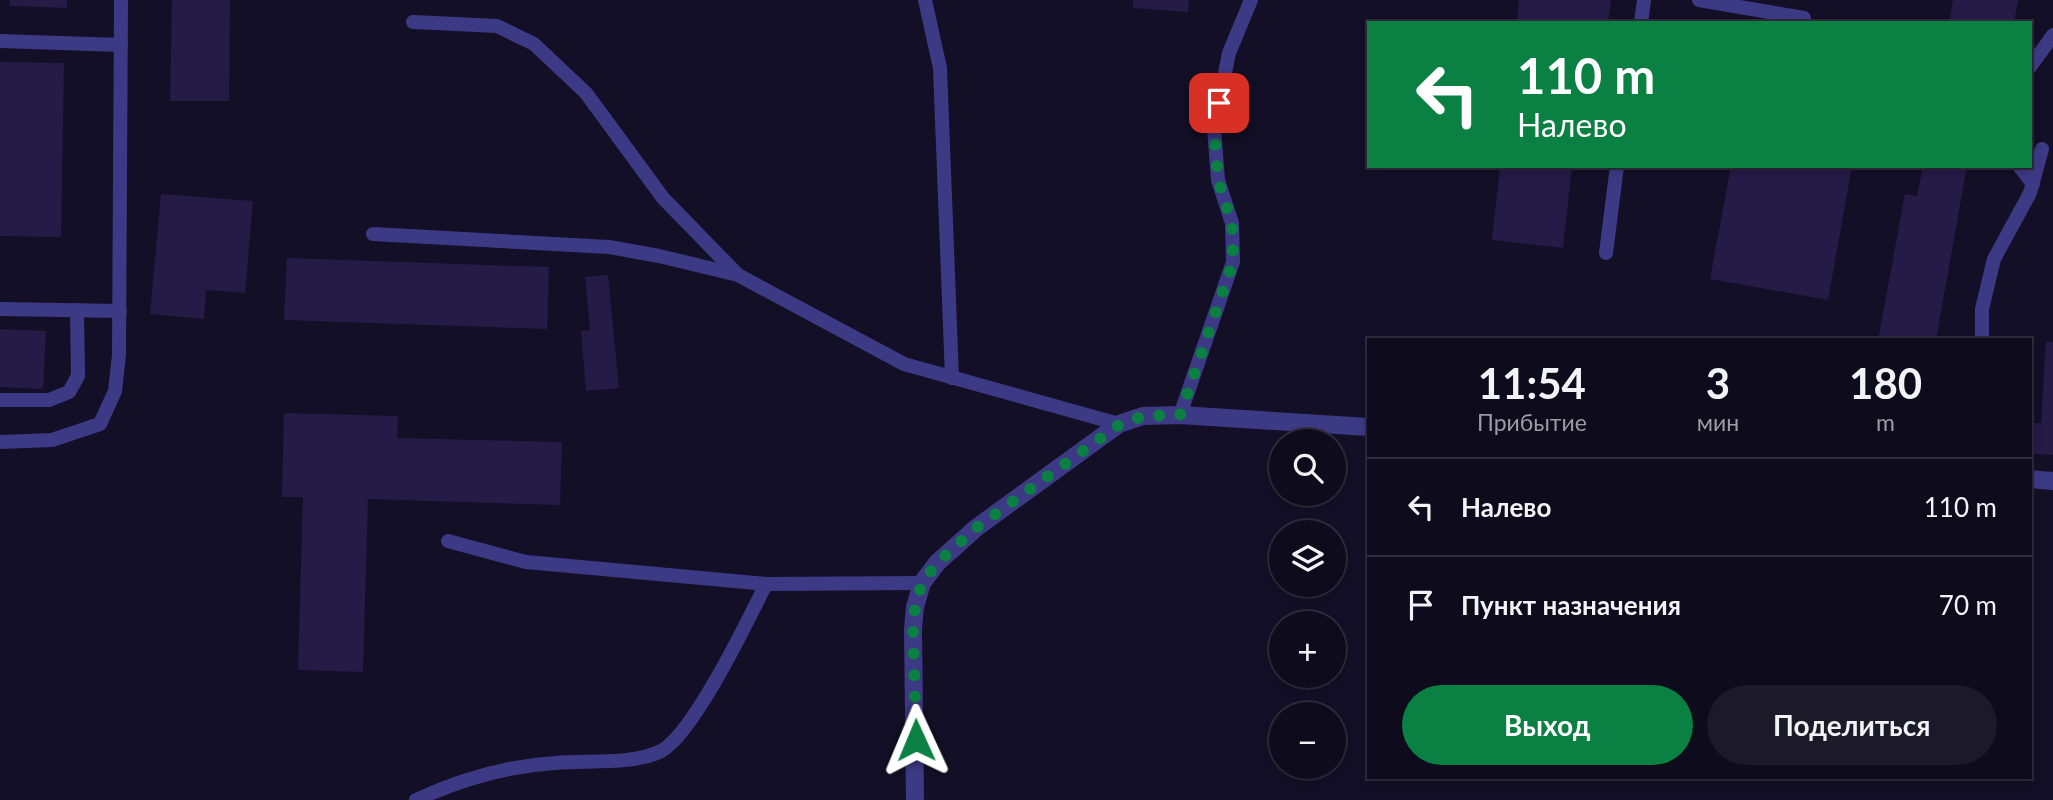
<!DOCTYPE html>
<html lang="ru">
<meta charset="utf-8">
<style>
:root{--surface:#0e0b1c;--page:#1c1929;--text:#f1f3f6;--muted:#9b9ba3;--line:#2e2b3b;--accent:#0b8043}
body{margin:0;font-family:Lato,sans-serif;background:var(--page);color:var(--text);height:100vh;display:flex;flex-direction:column;font-size:26px;white-space:nowrap}
*{box-sizing:border-box;margin:0}
p{font-size:23px;color:var(--muted)}
.icon{flex:none;width:38px;height:38px;fill:none;stroke:currentColor;stroke-width:2;stroke-linecap:round;stroke-linejoin:round}
.map{position:relative;flex:1;overflow:hidden}
.panel{position:absolute;left:1367px;top:338px;width:665px;height:441px;display:flex;flex-direction:column;background:var(--surface);border-radius:0px;box-shadow:0 4px 10px #0003,0 0 0 2px var(--line)}
.panel>*{flex:none}
.guide{position:absolute;left:1367px;top:21px;width:665px;height:147px;border-radius:0px;box-shadow:0 4px 10px #0003,0 0 0 2px var(--line);background:#0b8043;color:#fff;overflow:hidden}
.controls{position:absolute;left:1269px;top:429px;display:grid;gap:14px}
.controls a{display:grid;place-items:center;width:77px;height:77px;border-radius:50%;background:var(--surface);box-shadow:0 4px 10px #0003,0 0 0 2px var(--line);font-size:35px}
.pin{position:absolute;display:grid;place-items:center;width:60px;height:60px;color:#fff;margin:-30px;border-radius:14px;box-shadow:0 4px 10px #0006}
.me{position:absolute;width:77px;margin:-38px;rotate:359deg;stroke-linejoin:round;filter:drop-shadow(0 0 5px #0008)}
.turn{display:flex;align-items:center;gap:24px;height:147px;padding:0 35px;font-size:32px}
.turn .icon{width:91px;height:91px;stroke-width:2.5}
.turn b{display:block;font-size:49px;line-height:60px}
.eta{display:flex;justify-content:space-evenly;align-items:center;height:119px;text-align:center}
.eta b{font-size:42px;font-weight:700;line-height:49px}
.primary-button{display:flex;gap:14px;margin-top:auto;padding:14px 35px}
.primary-button a{flex:1;height:80px;border-radius:42px;background:var(--accent);color:#fff;font-size:28px;font-weight:700;line-height:80px;text-align:center}
.primary-button a+a{background:var(--page);color:var(--text)}
ul{padding:0;list-style:none}
li{display:flex;align-items:center;gap:21px;height:98px;padding:0 35px;border-top:2px solid var(--line)}
li div{flex:1}
li b{display:block;font-size:26px}
li em{font-style:normal}
.map>svg:first-child{display:block}
</style>
<div class="map">
<svg width="2053" height="800" viewBox="0 0 2053 800">
<rect width="100%" height="100%" fill="#130f26"/>
<g fill="#241b47">
<polygon points="10,0 67,0 67,8 10,6"/>
<polygon points="172,0 230,0 229,101 170,101"/>
<polygon points="1133,0 1189,0 1188,12 1133,8"/>
<polygon points="1519,0 1611,0 1608,23 1517,23"/>
<polygon points="1953,0 2018,0 2014,23 1949,23"/>
<polygon points="0,62 64,63 61,237 0,236"/>
<polygon points="1500,166 1572,166 1563,248 1492,240"/>
<polygon points="1731,166 1852,166 1828,300 1710,279"/>
<polygon points="1923,166 1967,166 1936,340 1878,340 1905,194 1917,196"/>
<polygon points="161,194 253,201 245,293 206,290 204,319 150,314"/>
<polygon points="287,258 549,267 547,329 284,320"/>
<polygon points="608,275 619,388 586,391 581,331 590,330 585,277"/>
<polygon points="0,329 46,331 43,389 0,387"/>
<polygon points="2046,342 2053,342 2053,455 2030,454 2030,423 2041,423"/>
<polygon points="284,413 398,416 397,438 562,442 560,505 368,499 363,672 298,670 303,497 282,497"/>
</g>
<g fill="none" stroke-linecap="round" stroke-linejoin="round">
<g stroke="#3d3a85" stroke-width="14">
<polyline points="925,0 940,68 952,378"/>
<polyline points="1699,0 1804,18"/>
<polyline points="413,22 497,26 534,44 586,93 663,198 737,274"/>
<polyline points="1641,23 1644,0"/>
<polyline points="0,41 121,45"/>
<polyline points="2030,67 2053,35"/>
<polyline points="2019,166 2033,184"/>
<polyline points="373,234 609,247 659,256 738,275 904,364 1119,424"/>
<polyline points="1606,253 1617,166"/>
<polyline points="0,309 120,311"/>
<polyline points="1982,340 1982,309 1994,259 2030,193 2042,149"/>
<polyline points="0,400 49,400 69,392 78,376 77,310"/>
<polyline points="1180,415 1233,262 1232,223 1218,180 1214,128 1229,53 1251,0"/>
<polyline points="0,442 52,440 100,424 115,391 119,355 121,0"/>
<polyline points="448,541 526,562 766,584 922,583"/>
<path d="M416,800C459,780 507,766 555,763C585,760 635,765 661,751C694,733 748,620 766,584"/>
</g>
<g stroke="#3d3a85" stroke-width="18">
<polyline points="2030,479 2053,481"/>
<polyline points="915,800 913,629 915,607 922,583 937,563 976,528 1119,424 1143,416 1180,415 1368,427"/>
</g>
</g>
<g fill="none" stroke-linecap="round" stroke-linejoin="round">
<polyline stroke="#0b8043" stroke-width="12" stroke-dasharray="0 21.6" points="916,740 913,629 915,607 922,583 937,563 976,528 1119,425 1143,416 1180,415 1233,262 1232,223 1218,180 1214,128 1219,103"/>
</g>
</svg>
<div class="controls">
<a><svg class="icon" aria-label="search" viewBox="0 0 24 24"><circle cx="10" cy="10" r="6"/><path d="M15 15l6 6"/></svg></a>
<a><svg class="icon" aria-label="layers" viewBox="0 0 24 24"><path d="M12 4l9 5-9 5-9-5zM3 14l9 5 9-5"/></svg></a>
<a>+</a>
<a>−</a>
</div>
<div class="pin" style="left:1219px;top:103px;background:#d93025"><svg class="icon" aria-label="arrive" viewBox="0 0 24 24"><path d="M6 21V4h12l-3 4 3 4H6"/></svg></div>
<svg class="me" style="left:916px;top:740px" viewBox="-20 -20 40 40"><path d="M0-17L14 15 0 8-14 15z" fill="#0b8043" stroke="#fff" stroke-width="4"/></svg>
<div class="guide">
<div class="turn"><svg class="icon" aria-label="left" viewBox="0 0 24 24"><path d="M17 20v-9H6M10 6l-5 5 5 5"/></svg><div><b>110 m</b>Налево</div></div>
</div>
<section class="panel">
<div class="eta">
<div><b>11:54</b><p>Прибытие</p></div>
<div><b>3</b><p>мин</p></div>
<div><b>180</b><p>m</p></div>
</div>
<ul>
<li><svg class="icon" aria-label="left" viewBox="0 0 24 24"><path d="M17 20v-9H6M10 6l-5 5 5 5"/></svg><div><b>Налево</b></div><em>110 m</em></li>
<li><svg class="icon" aria-label="arrive" viewBox="0 0 24 24"><path d="M6 21V4h12l-3 4 3 4H6"/></svg><div><b>Пункт назначения</b></div><em>70 m</em></li>
</ul>
<div class="primary-button"><a>Выход</a><a>Поделиться</a></div>
</section>
</div>
